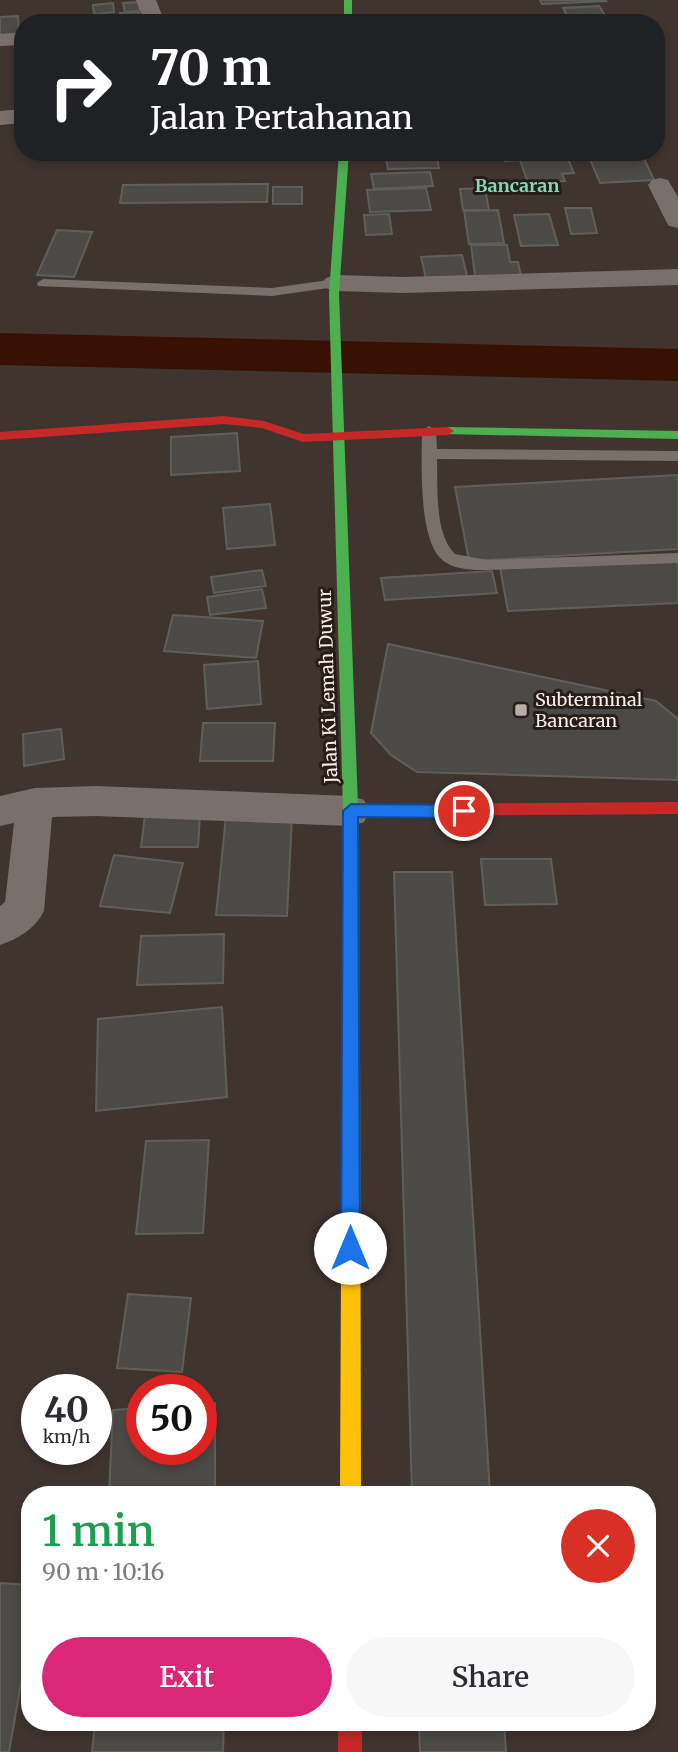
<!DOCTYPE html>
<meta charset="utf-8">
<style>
:root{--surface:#fff;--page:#f7f7f7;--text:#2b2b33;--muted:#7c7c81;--accent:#db2777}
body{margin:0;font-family:Merriweather,serif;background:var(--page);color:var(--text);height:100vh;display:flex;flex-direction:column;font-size:26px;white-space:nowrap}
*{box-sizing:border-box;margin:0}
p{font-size:23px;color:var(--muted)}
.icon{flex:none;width:38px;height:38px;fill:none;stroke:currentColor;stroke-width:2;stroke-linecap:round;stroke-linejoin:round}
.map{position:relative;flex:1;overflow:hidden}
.drawer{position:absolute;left:21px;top:1486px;width:635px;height:245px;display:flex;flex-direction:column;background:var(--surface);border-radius:28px;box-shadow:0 4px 10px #0003}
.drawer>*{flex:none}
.banner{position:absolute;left:14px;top:14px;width:651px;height:147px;border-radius:28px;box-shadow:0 4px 10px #0003;background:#202124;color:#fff;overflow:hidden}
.speed{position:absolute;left:21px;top:1374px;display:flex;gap:14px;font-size:35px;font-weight:700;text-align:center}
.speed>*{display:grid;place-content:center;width:91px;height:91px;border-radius:50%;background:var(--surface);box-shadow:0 4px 10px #0003;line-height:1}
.speed small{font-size:18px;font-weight:400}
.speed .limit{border:10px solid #d22;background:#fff;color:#111}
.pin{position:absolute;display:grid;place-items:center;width:60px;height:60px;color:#fff;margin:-30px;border:4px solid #fff;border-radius:50%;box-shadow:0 2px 7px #0007}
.me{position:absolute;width:77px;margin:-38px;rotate:0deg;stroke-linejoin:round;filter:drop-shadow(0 0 5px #0008)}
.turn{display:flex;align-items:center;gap:24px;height:147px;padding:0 21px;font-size:32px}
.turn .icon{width:91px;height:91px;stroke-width:2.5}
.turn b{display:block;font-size:49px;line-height:60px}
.round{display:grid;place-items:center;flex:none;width:74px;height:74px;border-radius:37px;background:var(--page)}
.overview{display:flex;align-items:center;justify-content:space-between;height:119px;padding:0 21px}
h1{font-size:42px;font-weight:600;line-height:52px;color:#1e9e55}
.action{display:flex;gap:14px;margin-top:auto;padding:14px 21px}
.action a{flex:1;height:80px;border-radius:42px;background:var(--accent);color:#fff;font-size:28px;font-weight:600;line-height:80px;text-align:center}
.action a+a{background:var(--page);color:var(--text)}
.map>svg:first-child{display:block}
</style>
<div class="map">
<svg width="678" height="1752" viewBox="0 0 678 1752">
<rect width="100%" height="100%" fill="#40342f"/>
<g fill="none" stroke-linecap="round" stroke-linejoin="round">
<polygon fill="#391004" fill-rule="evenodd" points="0,333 678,349 678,381 0,365"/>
</g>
<g fill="#4b4a46" stroke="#5f5f5a" stroke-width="2">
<polygon points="540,0 605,0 606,1 542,4"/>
<polygon points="138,2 140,11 125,12 123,3"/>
<polygon points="113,3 114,12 94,14 93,5"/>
<polygon points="599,6 606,17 569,19 563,8"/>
<polygon points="139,12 141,23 122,23 120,13"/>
<polygon points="114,15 115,23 90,23 89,17"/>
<polygon points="18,16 19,33 0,35 0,17"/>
<polygon points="87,16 88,23 67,23 67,17"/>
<polygon points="502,152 553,152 556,159 568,159 574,173 562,174 565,181 528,183 520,160 505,161"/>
<polygon points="587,152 641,152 654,180 600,183"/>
<polygon points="436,153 439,168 388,169 385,154"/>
<polygon points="430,172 433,186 374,189 371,174"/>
<polygon points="268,184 267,202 120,203 123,185"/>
<rect x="273" y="187" width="29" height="17"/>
<polygon points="426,188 431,210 370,212 367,190"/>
<polygon points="485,188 489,210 463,210 460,189"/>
<polygon points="565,208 591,208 597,233 571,234"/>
<polygon points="498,210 504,243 469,244 464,211"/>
<polygon points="389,214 392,234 366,235 364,215"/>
<polygon points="549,214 558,245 521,246 514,215"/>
<polygon points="57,230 92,232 74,277 37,275"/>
<polygon points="471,245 507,245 510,262 518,262 521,276 475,276"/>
<polygon points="462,255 467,276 426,279 421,257"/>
<polygon points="237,433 240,471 171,475 171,437"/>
<polygon points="678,475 678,549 469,561 455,487"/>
<polygon points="270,504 275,545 227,549 223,508"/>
<polygon points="678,560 678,603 508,611 500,568"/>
<polygon points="262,570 266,586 214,593 211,577"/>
<polygon points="492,571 497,593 385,600 381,578"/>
<polygon points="262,589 266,608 210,615 207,597"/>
<polygon points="173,615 263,621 256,658 164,651"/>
<polygon points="388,644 656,701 678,719 678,780 417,772 391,755 371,733"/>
<polygon points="258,661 261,704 207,709 204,665"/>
<polygon points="203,723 275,723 273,761 200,761"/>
<polygon points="61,729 64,759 24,766 23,734"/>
<polygon points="145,815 200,815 198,847 141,847"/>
<polygon points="226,816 292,817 287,916 216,915"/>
<polygon points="114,855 183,863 170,913 100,906"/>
<polygon points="481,859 551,859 557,904 485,905"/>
<polygon points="394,872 452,872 490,1494 412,1494"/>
<polygon points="224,934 223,983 137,985 141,936"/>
<polygon points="222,1007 227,1097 96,1111 98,1019"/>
<polygon points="209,1140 203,1233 136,1234 146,1141"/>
<polygon points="128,1294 191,1298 182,1372 117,1368"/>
<polygon points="215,1403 215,1494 109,1494 113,1410 142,1408 142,1449 201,1449 201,1404"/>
<polygon points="0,1583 30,1585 30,1632 9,1752 0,1752"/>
<polygon points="95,1722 224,1722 223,1752 92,1752"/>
<polygon points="419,1722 504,1722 506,1752 420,1752"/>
</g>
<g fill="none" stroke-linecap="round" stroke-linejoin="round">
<g fill="#79706b" fill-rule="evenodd">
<polygon points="43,279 272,288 335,279 341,283 335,287 272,296 38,286 37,283"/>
<path d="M429,426L436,431L437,449L678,451V461L437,459C438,486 434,534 455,554L487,560L678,553V563L487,570C473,570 457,570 445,562C417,544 422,461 422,431Z"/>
</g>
<g fill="#79706b" fill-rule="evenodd">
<polygon points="136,0 156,0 165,23 145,23"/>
<polygon points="23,33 23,45 0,46 0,34"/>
<polygon points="23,109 23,123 0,125 0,111"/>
<polygon points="660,178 668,180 678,197 678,228 669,226 666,221 648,185 652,180"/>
<polygon points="678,269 678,285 403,293 335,291 326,288 322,283 326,278 335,275 403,277"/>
<path d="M96,786L351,796L364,800L370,811L364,822L351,826L96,816L52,817L44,911C35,929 18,939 0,945V906L5,902L14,823L0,826V796L35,788Z"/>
</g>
<g fill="#4caf50" fill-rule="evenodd">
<rect x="344" y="0" width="8" height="23"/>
<polygon points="339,152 349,152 339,294 358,805 419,804 424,806 427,810 424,814 419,816 351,817 346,815 343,811 329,294"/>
<polygon points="448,427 678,431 678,439 444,434 442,431"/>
</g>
<polygon fill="#ffc107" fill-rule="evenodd" points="351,1043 357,1045 360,1051 361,1494 340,1494 342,1051 345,1045"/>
<g fill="#c62828" fill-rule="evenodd">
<polygon points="224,416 264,421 304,434 448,427 454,431 448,435 303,442 262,428 224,424 0,440 0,432"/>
<polygon points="678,802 678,814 419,816 414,814 411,810 414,806 419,804"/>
<polygon points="351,805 356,807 359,811 360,1051 357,1057 351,1059 345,1057 342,1051 343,811 346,807"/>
<rect x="338" y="1722" width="24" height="30"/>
</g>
</g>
<polygon fill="#1a73e8" stroke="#114b97" stroke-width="2" points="351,804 464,805 472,811 464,818 358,817 360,1248 357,1255 350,1258 343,1255 341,1248 343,811"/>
<rect fill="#baada7" stroke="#261c18" stroke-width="2.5" x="514" y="703" width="14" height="14" rx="3.5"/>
<g text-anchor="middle" stroke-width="6" stroke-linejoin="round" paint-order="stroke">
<g font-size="18" font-weight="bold" fill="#82dab7" stroke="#261c18">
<text x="517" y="192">Bancaran</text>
</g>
<g font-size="18" fill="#fceee8" stroke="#261c18">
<text transform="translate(328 686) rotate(-92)" y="6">Jalan Ki Lemah Duwur</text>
</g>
<g font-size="18" fill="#fceee8" stroke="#261c18" text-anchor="start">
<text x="535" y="706">Subterminal<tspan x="535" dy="21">Bancaran</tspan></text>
</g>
</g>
</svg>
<div class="speed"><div>40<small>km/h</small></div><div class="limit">50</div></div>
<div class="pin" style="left:464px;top:811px;background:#d93025"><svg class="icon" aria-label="arrive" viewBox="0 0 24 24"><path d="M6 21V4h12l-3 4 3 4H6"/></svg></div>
<svg class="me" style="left:350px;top:1248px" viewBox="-20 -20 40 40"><circle r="19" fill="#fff"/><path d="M0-13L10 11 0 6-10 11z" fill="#1a73e8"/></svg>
<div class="banner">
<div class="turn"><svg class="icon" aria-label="right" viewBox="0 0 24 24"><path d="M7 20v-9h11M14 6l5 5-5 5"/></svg><div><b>70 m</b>Jalan Pertahanan</div></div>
</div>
<section class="drawer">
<div class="overview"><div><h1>1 min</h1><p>90 m · 10:16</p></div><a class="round" style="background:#d93025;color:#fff"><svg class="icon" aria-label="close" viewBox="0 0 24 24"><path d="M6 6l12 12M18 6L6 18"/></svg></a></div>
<div class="action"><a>Exit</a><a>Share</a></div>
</section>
</div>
